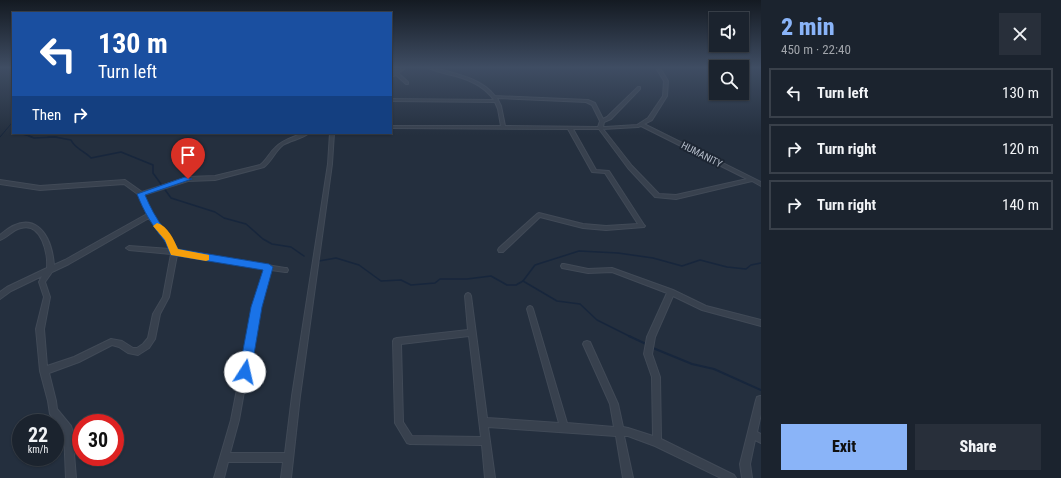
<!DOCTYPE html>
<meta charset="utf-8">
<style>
:root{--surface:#1b232e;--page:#282f3a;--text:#f1f3f6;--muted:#a0a4aa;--line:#39404a;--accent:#8ab4f8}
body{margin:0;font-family:"Roboto Condensed",sans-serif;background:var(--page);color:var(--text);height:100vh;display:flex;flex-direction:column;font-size:15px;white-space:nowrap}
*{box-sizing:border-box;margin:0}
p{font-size:13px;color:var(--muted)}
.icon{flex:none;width:22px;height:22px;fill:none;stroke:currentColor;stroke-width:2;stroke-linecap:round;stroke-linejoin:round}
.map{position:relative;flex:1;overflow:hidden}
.details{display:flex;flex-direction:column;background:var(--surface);width:300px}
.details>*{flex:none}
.banner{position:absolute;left:12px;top:12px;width:380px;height:122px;border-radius:0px;box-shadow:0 1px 3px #0004,0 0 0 1px var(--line);background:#1a4fa0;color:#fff;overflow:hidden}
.controls{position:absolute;left:709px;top:12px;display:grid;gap:8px}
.controls a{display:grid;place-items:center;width:40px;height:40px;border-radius:0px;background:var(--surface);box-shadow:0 1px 3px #0004,0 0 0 1px var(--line);font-size:20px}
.speed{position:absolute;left:12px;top:414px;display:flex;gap:8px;font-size:20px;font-weight:700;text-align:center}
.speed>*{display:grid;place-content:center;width:52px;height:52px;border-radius:50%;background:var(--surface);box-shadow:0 1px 3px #0004,0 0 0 1px var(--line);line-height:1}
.speed small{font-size:10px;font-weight:400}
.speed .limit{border:6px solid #d22;background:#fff;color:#111}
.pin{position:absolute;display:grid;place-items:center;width:34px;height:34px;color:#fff;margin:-41px -17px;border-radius:50% 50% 50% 0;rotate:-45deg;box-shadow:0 0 4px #0007}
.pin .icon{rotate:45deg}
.me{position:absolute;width:44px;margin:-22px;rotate:10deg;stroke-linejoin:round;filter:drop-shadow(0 0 3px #0008)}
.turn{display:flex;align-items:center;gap:14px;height:84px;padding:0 20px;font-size:18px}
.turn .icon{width:52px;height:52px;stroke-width:2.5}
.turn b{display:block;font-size:28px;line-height:34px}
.then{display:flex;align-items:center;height:38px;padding:0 20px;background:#0003;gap:8px;font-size:15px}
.round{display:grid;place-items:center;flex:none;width:42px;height:42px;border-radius:0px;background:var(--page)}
.overview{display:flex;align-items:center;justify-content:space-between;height:68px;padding:0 20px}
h1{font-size:24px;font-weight:800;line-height:30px;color:var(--accent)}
.action{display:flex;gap:8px;margin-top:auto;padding:8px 20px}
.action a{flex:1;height:46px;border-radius:0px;background:var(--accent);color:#111;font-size:16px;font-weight:800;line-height:46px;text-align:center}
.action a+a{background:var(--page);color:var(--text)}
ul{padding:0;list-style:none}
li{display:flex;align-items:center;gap:12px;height:50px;margin:0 8px 6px;padding:0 12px;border:2px solid var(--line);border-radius:0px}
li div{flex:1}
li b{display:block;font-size:15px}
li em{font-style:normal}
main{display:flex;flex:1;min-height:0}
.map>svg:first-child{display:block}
</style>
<main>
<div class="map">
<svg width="761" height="478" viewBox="0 0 761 478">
<rect width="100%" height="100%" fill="#242f3e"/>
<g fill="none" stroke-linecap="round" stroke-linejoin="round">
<g stroke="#17263c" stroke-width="1">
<polyline points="18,133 32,137"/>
<polyline points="0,137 11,124 13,118"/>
<polyline points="48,137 57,137"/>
</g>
<g stroke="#17263c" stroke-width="1.5">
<path d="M29,136L34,138L55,137L71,140C75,149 85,151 91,158L121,152L153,165V173L171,198L215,212L224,218L246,224L263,239L272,244L291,247L304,256"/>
<polyline points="319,261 336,258 359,265 381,281 401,280 411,285 435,283 440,279 467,279 491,276 507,285 516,285 523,281 535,265 579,251 618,253 653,258 682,266 700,260 727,267 746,269 751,265 761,263"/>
<polyline points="523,281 557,301 580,304 597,320 631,337"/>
</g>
<g stroke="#17263c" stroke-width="2">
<polyline points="629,336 646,344"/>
<polyline points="653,348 692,364 714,369 761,390"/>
</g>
<g stroke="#414a57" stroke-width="2">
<g id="minor">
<polygon points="391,68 393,68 396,71 402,68 406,68 398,73 408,82 408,84 406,84 396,75 391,77 391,74 394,73 391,70"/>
<path d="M429,68H435C456,74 481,78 495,96L588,100L595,103L603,119L607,117L638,87H640V89L611,119L604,122L603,127H605L637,125L648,118L663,96L664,81L656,68H660L668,81L667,96L652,120L644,124L761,182V186L752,181L676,199L655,197L628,168L599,129H573L596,170L609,171L644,225L645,226L644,227L606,230L583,228L540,217L503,252H499L498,250L499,248L537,214L539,213L583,224L606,226L638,224L605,173L592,172L568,129L391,128V126H501L498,109L495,102L391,101V99L494,100C483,84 465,78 447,74C441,72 435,71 429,68ZM497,98L586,102L592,105L600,121L598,127L505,126L501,106ZM641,126L747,179L676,195L659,194L632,166L603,129L638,127Z"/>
<path d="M303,133H309C302,139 291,140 283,145C275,151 272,161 264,167L215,180L188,181L144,195L151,212L164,232L171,238L176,250L285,268H287L288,270L287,272H285L271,270L259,307L239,420L230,453H285L292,396L328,164L330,133H334L332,164L300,396L291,478H281L283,462H228L224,478H214L231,420L253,307L265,269L177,255L169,297L160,314L155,339L149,348L138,355L128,353L119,347L112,345L79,362L49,373L56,401L57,409L71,426L72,429L76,478H66L64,431L50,414L48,401L40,371L36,329L44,297L39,282L42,276L11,291L0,299V292L7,287L47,268C48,254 42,222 21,228C12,230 8,237 0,240V235C32,207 51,231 54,265L65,260L147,214L139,195L124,184L40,190L0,184V180L40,186L125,180L142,192L188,177L215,176L260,165C267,160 269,153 275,148C282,140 294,137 303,133ZM149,218L160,234L166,240L170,249L129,246L126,248L129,250L171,254L163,297L153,314L148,338L143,344L137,348H133L122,341L111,339L74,357L47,366L44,329L50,297L45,282L52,272L69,264Z"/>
<path d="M562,264H564L588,269L612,268L673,290L706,306L761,320V326L702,310L673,296L655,337L652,354L660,377L661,439L734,475L736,478H721L655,446L628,436H624L633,478H623L616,436L488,427L495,478H485L482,445L410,444L407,443L395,423L393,341L394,339L397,338L468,330L465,296L466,294L468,293L470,294L471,296L487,418L559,423L527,309L528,307L530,306L532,307L533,309L567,423L614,427L610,404L583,344L584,342L587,341L590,342L618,404L623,427L628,428L653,436L652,377L644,354L647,337L667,293L612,272L588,273L562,268L561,266ZM469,336L481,437L412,436L403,422L401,344Z"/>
<polygon points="760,396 761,396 761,414 757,432 761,434 761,443 755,440 750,464 752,478 742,478 740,464 756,400 757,397"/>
</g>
</g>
<use href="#minor" fill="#38414e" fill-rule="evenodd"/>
</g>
<linearGradient id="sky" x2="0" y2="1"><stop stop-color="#141a22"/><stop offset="0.5" stop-color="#3f4d63"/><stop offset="1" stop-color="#3f4d63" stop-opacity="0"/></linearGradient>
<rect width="761" height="135" fill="url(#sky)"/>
<path fill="#1a73e8" stroke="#114b97" d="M185,177L192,179L145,195C150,207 156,218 164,229C169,237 173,239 178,249L269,264L273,267L262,307L251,372L249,376L245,378L241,376L239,372L251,307L263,270L171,255C168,250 167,244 164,240C152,225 144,212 137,194Z"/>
<path fill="#f59e0b" d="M157,223C168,226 174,240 178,249L209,255V260L206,261L171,255L165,240L153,226Z"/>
<g text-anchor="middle" stroke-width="4" stroke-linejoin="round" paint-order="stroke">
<g font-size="10" fill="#b4bcc9" stroke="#1d2633">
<text transform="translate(702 154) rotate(27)" y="4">HUMANITY</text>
</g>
</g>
</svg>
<div class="controls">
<a><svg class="icon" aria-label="sound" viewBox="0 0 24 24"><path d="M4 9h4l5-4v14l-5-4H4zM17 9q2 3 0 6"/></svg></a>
<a><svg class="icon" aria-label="search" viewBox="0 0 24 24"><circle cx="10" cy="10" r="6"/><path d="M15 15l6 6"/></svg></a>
</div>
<div class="speed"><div>22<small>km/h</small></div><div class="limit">30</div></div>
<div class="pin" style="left:188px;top:179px;background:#d93025"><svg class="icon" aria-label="arrive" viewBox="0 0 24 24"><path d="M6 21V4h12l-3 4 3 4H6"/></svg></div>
<svg class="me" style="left:245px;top:372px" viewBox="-20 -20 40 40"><circle r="19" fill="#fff"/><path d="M0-13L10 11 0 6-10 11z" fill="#1a73e8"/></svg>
<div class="banner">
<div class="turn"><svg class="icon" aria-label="left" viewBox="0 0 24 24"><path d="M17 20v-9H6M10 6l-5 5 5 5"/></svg><div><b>130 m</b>Turn left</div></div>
<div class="then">Then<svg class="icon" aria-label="right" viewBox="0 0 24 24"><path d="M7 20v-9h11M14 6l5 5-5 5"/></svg></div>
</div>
</div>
<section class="details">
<div class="overview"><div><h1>2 min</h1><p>450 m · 22:40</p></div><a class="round"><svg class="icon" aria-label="close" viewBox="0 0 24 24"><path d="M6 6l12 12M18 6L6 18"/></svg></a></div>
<ul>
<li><svg class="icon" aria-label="left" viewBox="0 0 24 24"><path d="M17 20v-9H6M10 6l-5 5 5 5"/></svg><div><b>Turn left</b></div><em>130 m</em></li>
<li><svg class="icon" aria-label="right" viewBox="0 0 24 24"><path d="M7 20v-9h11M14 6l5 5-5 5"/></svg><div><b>Turn right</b></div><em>120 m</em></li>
<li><svg class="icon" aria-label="right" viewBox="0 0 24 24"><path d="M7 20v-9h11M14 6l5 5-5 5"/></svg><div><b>Turn right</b></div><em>140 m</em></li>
</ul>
<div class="action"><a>Exit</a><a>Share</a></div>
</section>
</main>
